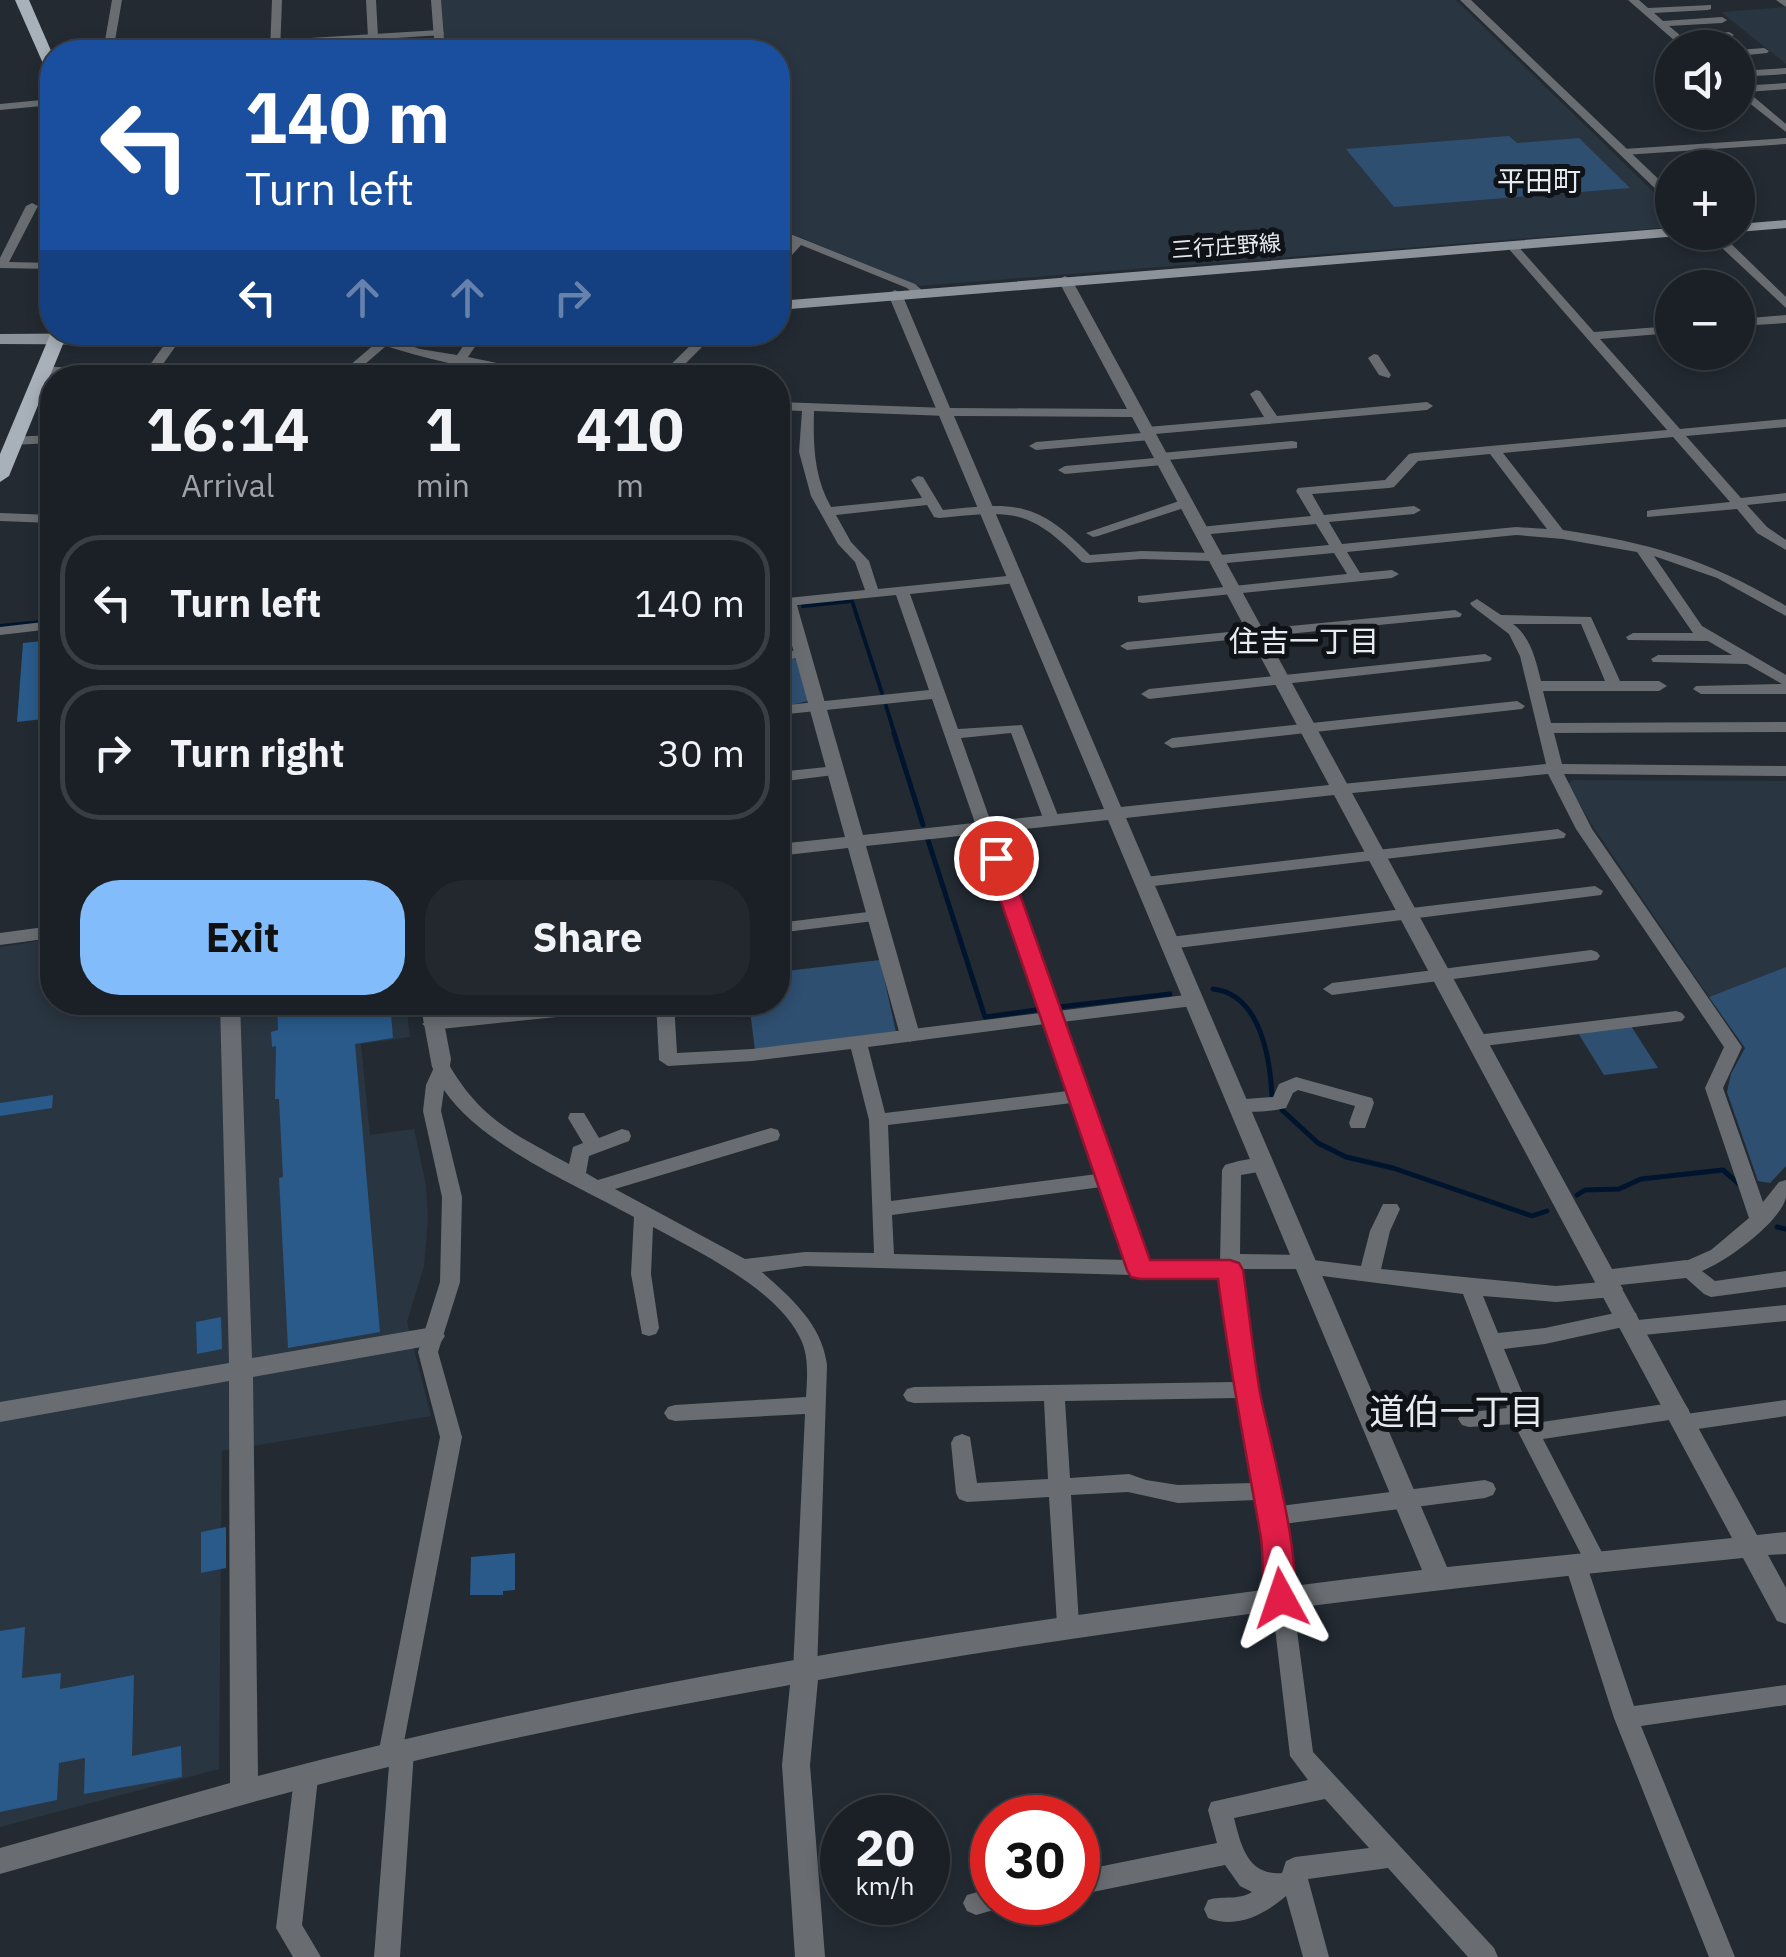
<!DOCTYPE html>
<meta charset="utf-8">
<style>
:root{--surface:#1a2026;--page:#23282e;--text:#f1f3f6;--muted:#9fa3a7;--line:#383e43;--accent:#82bcfa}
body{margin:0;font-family:"IBM Plex Sans","Noto Sans JP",sans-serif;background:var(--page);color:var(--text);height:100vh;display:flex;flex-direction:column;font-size:38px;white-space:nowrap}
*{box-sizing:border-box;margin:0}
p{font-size:32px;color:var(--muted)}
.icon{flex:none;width:55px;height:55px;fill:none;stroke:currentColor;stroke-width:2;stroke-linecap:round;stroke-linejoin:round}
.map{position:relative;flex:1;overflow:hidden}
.side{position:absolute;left:40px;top:365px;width:750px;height:650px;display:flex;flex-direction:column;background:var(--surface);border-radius:40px;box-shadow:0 5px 15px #0003,0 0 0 2px var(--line)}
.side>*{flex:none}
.guide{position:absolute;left:40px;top:40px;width:750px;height:305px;border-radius:40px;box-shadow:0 5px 15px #0003,0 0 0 2px var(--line);background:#1a4fa0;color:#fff;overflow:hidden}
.controls{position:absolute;left:1655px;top:30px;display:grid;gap:20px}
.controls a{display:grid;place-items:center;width:100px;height:100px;border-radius:50%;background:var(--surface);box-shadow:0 5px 15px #0003,0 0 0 2px var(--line);font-size:50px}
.speed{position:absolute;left:820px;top:1795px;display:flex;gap:20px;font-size:50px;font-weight:700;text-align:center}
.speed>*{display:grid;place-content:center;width:130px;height:130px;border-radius:50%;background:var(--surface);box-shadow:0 5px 15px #0003,0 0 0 2px var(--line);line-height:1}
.speed small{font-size:25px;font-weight:400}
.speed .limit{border:15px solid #d22;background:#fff;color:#111}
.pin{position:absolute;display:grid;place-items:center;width:85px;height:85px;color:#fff;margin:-42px;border:5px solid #fff;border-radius:50%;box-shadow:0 2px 10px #0007}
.me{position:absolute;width:110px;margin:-55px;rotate:355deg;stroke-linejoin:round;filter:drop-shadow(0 0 8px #0008)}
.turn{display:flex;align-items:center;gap:35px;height:210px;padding:0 40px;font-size:45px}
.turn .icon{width:130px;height:130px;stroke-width:2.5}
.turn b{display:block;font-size:70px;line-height:85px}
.lanes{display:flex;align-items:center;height:95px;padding:0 40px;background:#0003;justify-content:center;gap:50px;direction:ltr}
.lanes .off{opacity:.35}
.eta{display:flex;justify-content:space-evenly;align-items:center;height:170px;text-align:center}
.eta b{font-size:60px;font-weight:800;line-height:70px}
.action{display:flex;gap:20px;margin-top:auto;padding:20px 40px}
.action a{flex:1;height:115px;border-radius:40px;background:var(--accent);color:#111;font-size:40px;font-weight:800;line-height:115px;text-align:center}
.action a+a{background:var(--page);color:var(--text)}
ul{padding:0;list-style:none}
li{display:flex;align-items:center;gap:30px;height:135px;margin:0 20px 15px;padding:0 20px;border:5px solid var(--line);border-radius:40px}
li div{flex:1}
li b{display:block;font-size:38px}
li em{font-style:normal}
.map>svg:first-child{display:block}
</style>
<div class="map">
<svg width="1786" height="1957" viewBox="0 0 1786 1957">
<rect width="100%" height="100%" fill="#232a32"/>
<g fill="#293541">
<polygon points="439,0 1456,0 1672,210 1672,227 919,286 778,228 778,52 444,52"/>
<polygon points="1786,7 1786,64 1721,12"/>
<polygon points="1573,780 1786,781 1786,967 1709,997 1594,828 1567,784"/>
<polygon points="52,939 52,1002 406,1003 410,1037 361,1044 370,1135 414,1129 426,1185 428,1220 424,1266 407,1322 431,1416 222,1451 219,1769 0,1827 0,947"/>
</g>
<g fill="#2f4f71">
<polygon points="1509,136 1517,143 1579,138 1630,188 1394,207 1346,149"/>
<polygon points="793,658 798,661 808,701 778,708 778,659"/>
<polygon points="880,960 896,1032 755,1050 749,1003 778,1002 778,972"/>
<polygon points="1786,967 1786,1166 1770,1183 1758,1181 1727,1092 1731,1074 1745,1048 1709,997"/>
<polygon points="1631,1026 1658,1068 1604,1075 1578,1033"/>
</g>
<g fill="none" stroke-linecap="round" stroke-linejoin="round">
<g stroke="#00152d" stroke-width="4">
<polyline points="803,606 852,601 882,693"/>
<polyline points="0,626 52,621"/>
<polyline points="886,706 895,735"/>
</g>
<g stroke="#00152d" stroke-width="5">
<polyline points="894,733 923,825"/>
<polyline points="928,840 985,1017 1043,1009"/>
<path d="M1213,989C1260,994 1270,1057 1272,1096"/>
<polyline points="1059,1007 1170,994"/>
<polyline points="1282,1110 1318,1143 1346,1157 1393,1168 1532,1216 1547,1211"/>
<polyline points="1577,1195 1585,1190 1619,1189 1641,1179 1723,1170 1739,1184"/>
<polyline points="1777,1227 1786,1229"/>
</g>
</g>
<g fill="#295a8a">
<polygon points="52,640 52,718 17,722 23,643"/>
<polygon points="277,1002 390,1002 393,1038 355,1044 380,1332 288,1348 279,1178 283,1177 279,1099 275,1099 276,1046 272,1047 271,1032 278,1030"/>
<polygon points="53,1095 52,1108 0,1116 0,1103"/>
<polygon points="221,1317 222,1349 197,1354 196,1322"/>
<polygon points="226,1527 226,1568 201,1573 201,1532"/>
<polygon points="515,1553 515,1590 503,1591 503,1595 470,1595 471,1557"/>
<polygon points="25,1627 22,1678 61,1673 60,1689 134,1675 132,1756 181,1746 182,1777 84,1794 85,1758 59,1763 57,1800 0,1812 0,1631"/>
</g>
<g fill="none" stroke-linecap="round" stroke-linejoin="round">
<g fill="#696d71" fill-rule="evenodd">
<polygon points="112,0 122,0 113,52 103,52"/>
<polygon points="272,0 282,0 280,52 270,52"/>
<polygon points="366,0 376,0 378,37 373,40 368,37"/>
<polygon points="431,0 441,0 445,52 435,52"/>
<polygon points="1628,0 1639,0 1648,8 1711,5 1711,9 1708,10 1654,13 1663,21 1722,17 1727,20 1722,23 1669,26 1681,36 1729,32 1734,35 1729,38 1687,41 1693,48 1683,48"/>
<polygon points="1776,0 1786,0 1786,7"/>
<polygon points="1764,48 1769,51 1767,53 1738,56 1738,50"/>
<polygon points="1786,68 1786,74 1738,77 1738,71"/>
<polygon points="1786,83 1786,89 1748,92 1786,124 1786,132 1738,94 1738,86"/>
<polygon points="52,99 52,105 0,110 0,104"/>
<polygon points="1786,138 1786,144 1624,155 1619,152 1624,149"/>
<polygon points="32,203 38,206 9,262 52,263 52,269 0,268 0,258 26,206"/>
<polygon points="778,229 915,284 924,292 914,294 907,288 801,245 782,266 778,267 778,258 792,242 778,236"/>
<path d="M1508,244H1516L1594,332L1672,326V333L1600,339L1680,429L1786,419V427L1686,436L1741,498L1786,493V501L1747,505L1767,527L1786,540V550L1757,533L1737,509L1647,517V511L1652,510L1730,502L1673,437L1503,453L1563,530C1651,543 1709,560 1786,606V616L1717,578L1654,556L1702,626L1786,675V694H1701L1693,689L1696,686L1782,684L1747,664L1653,662L1651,659L1658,655H1732L1708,641L1628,640L1626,637L1633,633H1693L1637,552L1563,539L1516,535L1347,552L1360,573L1392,570L1399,574L1392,578L1143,603L1138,602V596L1347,574L1334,553L1216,564L1210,561L1142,559L1087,563L1082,562C1028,507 1012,511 939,518L934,517L927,505L836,515L851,542L869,561L878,589L1017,575L1024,579L1017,583L910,594L958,729L1022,725L1059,818L1051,823L1043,818L1011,733L961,738L1058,1011L1193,994L1202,1000L1193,1006L1062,1022L1147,1260L1220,1262L1222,1170L1225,1165C1238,1161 1257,1156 1270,1160L1273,1165L1270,1170L1241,1175L1240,1254L1304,1255L1313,1260L1361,1266L1370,1231L1383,1204H1397L1400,1209L1390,1231L1381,1269L1556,1286L1613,1281L1620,1284L1623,1289L1620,1294L1613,1297L1556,1302L1483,1296L1498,1333L1545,1328L1629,1310L1636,1313L1638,1320L1786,1305V1321L1633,1336L1626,1334L1623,1327L1545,1344L1504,1349L1535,1423L1678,1402L1685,1404L1689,1410L1686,1414L1786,1400V1416L1684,1431L1676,1429L1673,1423L1676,1419L1543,1439L1607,1562L1604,1569L1596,1571L1588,1569L1634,1706L1786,1685V1705L1641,1726L1735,1957H1709L1614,1718L1565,1565L1568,1558L1576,1556L1583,1558L1514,1424L1469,1427L1462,1425L1458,1419L1462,1413L1507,1408L1463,1294L1307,1274L1298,1269H1240L1256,1390L1280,1506L1485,1480L1493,1483L1496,1489L1493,1495L1485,1498L1283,1524L1313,1752L1494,1948L1498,1957H1468L1388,1868L1308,1879L1329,1957H1303L1286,1896C1264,1915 1237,1929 1208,1918L1204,1909L1208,1900C1223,1895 1237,1901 1252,1892L1240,1886L1225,1865L1078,1895V1871L1217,1843L1208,1810L1211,1802L1308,1780L1290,1756L1265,1543L1257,1500L1178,1503L1128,1492L1071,1495L1079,1624L1076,1631L1068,1634L1060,1631L1057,1624L1049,1497L967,1502L959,1499L956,1493L951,1443L954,1437L962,1434L970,1437L977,1483L1048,1479L1044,1401L914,1403L907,1401L903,1395L907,1389L914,1387L1234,1382L1221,1277H1140L1133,1275L805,1266L762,1272C791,1298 822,1324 827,1365L817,1672L813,1679L805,1682L797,1679L793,1672L805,1414L675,1421L668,1419L664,1413L668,1407L675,1405L806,1397C807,1379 809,1359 802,1342C781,1291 699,1252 653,1227L651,1274L659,1328L656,1334L649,1336L642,1334L631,1274L634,1217C575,1184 482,1146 444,1090L441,1111L462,1197L460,1282L438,1352L462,1437L404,1742L410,1744L414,1752L400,1957H374L389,1765L382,1763L378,1755L440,1437L418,1352L440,1282L442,1197L423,1111L426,1085L436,1063H448C480,1119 514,1134 569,1164L573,1147L583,1143L568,1118L570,1113H584L599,1138L622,1129L629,1131L631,1136L629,1141L589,1156L586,1173L598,1180L771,1128L778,1130L780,1135L778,1140L615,1189L745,1259L805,1252L874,1253L869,1120L851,1049L752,1061L668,1066L659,1060L656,1002H674L677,1053L752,1049L1041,1013L932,699L778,715V706L929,690L896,595L778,607V599L865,590L855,562L838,544L811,496L799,452L802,411L778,410V402L947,408L953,412L947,416L814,411C813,445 814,477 831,507L922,498L911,480L918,476L923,477L943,510C1016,502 1037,501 1090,555L1142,551L1214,553L1220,555L1329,545L1316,524L1200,535L1193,531L1200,527L1311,516L1296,491L1298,488L1385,480L1409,454L1414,453L1667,430L1508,248ZM1490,454L1547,529L1516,527L1342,544L1329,522L1414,514L1421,510L1414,506L1324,515L1312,494L1389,488L1394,487L1418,461ZM1045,1024L1068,1091L885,1113L868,1047ZM1072,1103L1097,1174L891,1201L888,1125ZM1101,1187L1127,1260L894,1254L892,1215ZM1237,1398L1253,1483L1178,1485L1146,1480L1129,1474L1070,1478L1065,1401ZM1325,1799L1369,1848L1295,1857L1286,1861L1282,1873C1248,1876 1241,1846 1234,1818Z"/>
<polygon points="1786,315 1786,323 1738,326 1738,319"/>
<path d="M352,332H369L420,349L457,355L473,332H485L468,357L569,378C511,378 442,364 386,346L349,378H335L376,343L354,336Z"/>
<polygon points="704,332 717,332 671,378 657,378"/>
<polygon points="174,336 180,340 156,374 163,378 43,374 37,370 43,366 144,373 170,337"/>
<polygon points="1374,354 1378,355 1391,375 1389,378 1379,375 1368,358"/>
<polygon points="1256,390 1260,391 1277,416 1427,402 1433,406 1427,410 1155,434 1155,439 1150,440 1036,450 1029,446 1036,442 1142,433 1142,428 1147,427 1264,417 1250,394"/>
<polygon points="52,435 52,443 12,445 6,441 12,437"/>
<polygon points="1292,441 1297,442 1297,448 1168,460 1162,465 1065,474 1058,470 1065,466 1155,458 1161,453"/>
<polygon points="1185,499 1192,503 1190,506 1098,536 1093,537 1086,533"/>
<polygon points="0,513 52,515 52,523 0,521"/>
<polygon points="52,589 52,619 51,619 44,615 45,593"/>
<path d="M1477,599L1501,615L1591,617L1620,681H1659L1667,686L1659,691H1543L1551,723L1786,722V732L1554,733L1562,764L1786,766V776L1564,774L1592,829L1742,1047L1723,1088L1763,1202L1779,1182L1786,1180C1786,1186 1786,1191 1786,1197C1781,1222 1726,1262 1702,1271L1715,1281L1786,1271V1287L1711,1297L1704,1294L1676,1269L1679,1264L1711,1250L1749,1218L1705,1088L1724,1047L1576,829L1548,774L1342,794L1334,789L1342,784L1546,764L1520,656L1509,634L1472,606L1470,603ZM1513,624H1581L1605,681H1541C1536,661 1531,637 1513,624Z"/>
<polygon points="1455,610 1462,614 1460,617 1127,650 1120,646 1127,642"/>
<polygon points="52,621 52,629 0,635 0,627"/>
<polygon points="803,650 810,654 808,657 778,660 778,652"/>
<polygon points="1485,654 1492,658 1490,661 1149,699 1141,694 1149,689"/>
<polygon points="1517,701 1525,706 1522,709 1172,748 1164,743 1172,738"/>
<polygon points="836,766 844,771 842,774 778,782 778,772"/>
<polygon points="1558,829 1566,834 1564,838 1145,887 1137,882 1145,877"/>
<polygon points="1595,886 1603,891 1601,895 1170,949 1161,943 1170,937"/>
<polygon points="876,911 882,912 884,916 882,920 778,933 778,923"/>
<polygon points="1591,950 1597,952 1600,956 1597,960 1332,995 1323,989 1332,983"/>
<polygon points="570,1005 576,1007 579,1011 576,1015 431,1030 422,1024 431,1018"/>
<polygon points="1676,1011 1682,1013 1685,1017 1682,1021 1476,1047 1467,1041 1476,1035"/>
<path d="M1296,1077L1372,1098L1374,1103L1365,1128H1351L1349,1123L1355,1106L1298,1090L1293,1093L1286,1108C1270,1112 1248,1113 1232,1110L1230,1105L1232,1100L1273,1097L1279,1084Z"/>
<polygon points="306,1767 315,1770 318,1778 302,1925 321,1957 293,1957 276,1928 294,1778 297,1770"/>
<polygon points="992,1888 992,1902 1004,1902 1001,1908 976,1915 967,1911 963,1903 967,1895"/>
</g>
<g fill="#696d71" fill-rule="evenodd">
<polygon points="1460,0 1471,0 1672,192 1672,202 1668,201"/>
<polygon points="439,30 444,33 443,35 176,52 124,52 130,49"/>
<polygon points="1705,232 1719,232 1786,297 1786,308"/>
<path d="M1065,276L1072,280L1612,1269L1686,1260L1694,1263L1697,1269L1694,1275L1686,1278L1620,1285L1757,1535L1786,1532V1554L1768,1555L1786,1588V1624L1777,1621L1743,1558C1433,1588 1124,1626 818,1680L810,1765L825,1957H795L782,1765L790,1685C641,1711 491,1741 344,1778C229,1807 115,1842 0,1874V1848L230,1783L229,1381L0,1422V1402L229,1363L220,1002H240L252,1358L433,1327L441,1330L445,1336L441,1342L433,1345L253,1377L258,1776C639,1675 1031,1617 1422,1570L1108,820L866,846L920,1035L910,1042L900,1035L848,848L778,856V844L845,837L780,602L788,597L796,602L863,835L1104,809L888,294L895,290L902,294L950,408L1127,409L1058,280ZM954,416L1132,417L1329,785L1121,807ZM1334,795L1732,1538L1447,1567L1126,818Z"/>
<polygon points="52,926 52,938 0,945 0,933"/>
<polygon points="420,1002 440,1002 451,1059 449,1072 435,1072 432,1067"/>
</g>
<g fill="#8d939a" fill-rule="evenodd">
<polygon points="1786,220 1786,228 1738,232 1738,224"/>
<polygon points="1672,228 1672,232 1686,232 1679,236 778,310 778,301"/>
<polygon points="272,332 458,332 451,337 174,345 0,344 0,334"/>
</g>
<g fill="#a8b0b9" fill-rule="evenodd">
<polygon points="15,0 29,0 52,53 52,72 45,68"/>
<polygon points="52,330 68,332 9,476 0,482 0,454"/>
</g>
</g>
<path fill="#e11d48" stroke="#92132f" stroke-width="2.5" d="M996,851L1007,858L1150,1260H1230L1239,1263L1243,1270C1249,1311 1253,1352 1260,1393C1268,1434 1307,1575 1291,1607L1281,1610L1270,1607C1260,1586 1264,1560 1261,1538C1246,1452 1229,1366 1218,1279H1140L1131,1277L1127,1270L986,858Z"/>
<g text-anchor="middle" stroke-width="10" stroke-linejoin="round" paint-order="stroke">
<g font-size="22" fill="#e6ebf0" stroke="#0f1216">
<text transform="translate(1226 246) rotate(-4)" y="8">三行庄野線</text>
</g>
<g font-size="28" fill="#e6ebf0" stroke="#0f1216">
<text x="1539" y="191">平田町</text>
</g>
<g font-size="30" fill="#e6ebf0" stroke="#0f1216">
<text x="1304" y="652">住吉一丁目</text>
</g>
<g font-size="35" fill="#e6ebf0" stroke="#0f1216">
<text x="1457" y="1424">道伯一丁目</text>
</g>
</g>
</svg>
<div class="controls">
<a><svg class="icon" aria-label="sound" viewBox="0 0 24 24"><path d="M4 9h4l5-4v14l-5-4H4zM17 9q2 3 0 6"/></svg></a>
<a>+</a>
<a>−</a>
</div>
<div class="speed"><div>20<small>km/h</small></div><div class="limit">30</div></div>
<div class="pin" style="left:996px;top:858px;background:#d93025"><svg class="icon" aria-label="arrive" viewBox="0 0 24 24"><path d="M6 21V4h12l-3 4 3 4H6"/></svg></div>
<svg class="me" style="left:1281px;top:1598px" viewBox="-20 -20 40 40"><path d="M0-17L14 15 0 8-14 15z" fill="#e11d48" stroke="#fff" stroke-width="4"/></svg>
<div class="guide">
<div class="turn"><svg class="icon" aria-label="left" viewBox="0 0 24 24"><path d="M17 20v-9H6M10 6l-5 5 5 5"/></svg><div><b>140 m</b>Turn left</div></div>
<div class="lanes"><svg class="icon" aria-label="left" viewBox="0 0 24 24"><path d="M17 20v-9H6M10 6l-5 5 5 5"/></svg><svg class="icon off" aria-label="ahead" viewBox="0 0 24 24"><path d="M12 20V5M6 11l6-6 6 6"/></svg><svg class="icon off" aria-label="ahead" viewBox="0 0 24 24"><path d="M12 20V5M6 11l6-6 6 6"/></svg><svg class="icon off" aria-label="right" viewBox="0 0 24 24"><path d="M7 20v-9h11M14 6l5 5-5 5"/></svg></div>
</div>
<section class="side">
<div class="eta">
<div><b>16:14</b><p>Arrival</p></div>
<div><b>1</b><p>min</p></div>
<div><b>410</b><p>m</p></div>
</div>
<ul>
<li><svg class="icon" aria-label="left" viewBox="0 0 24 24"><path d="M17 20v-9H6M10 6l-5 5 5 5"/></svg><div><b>Turn left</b></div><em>140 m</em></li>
<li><svg class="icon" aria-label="right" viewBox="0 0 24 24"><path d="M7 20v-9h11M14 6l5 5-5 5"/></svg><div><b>Turn right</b></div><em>30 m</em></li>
</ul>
<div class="action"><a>Exit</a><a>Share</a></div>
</section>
</div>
